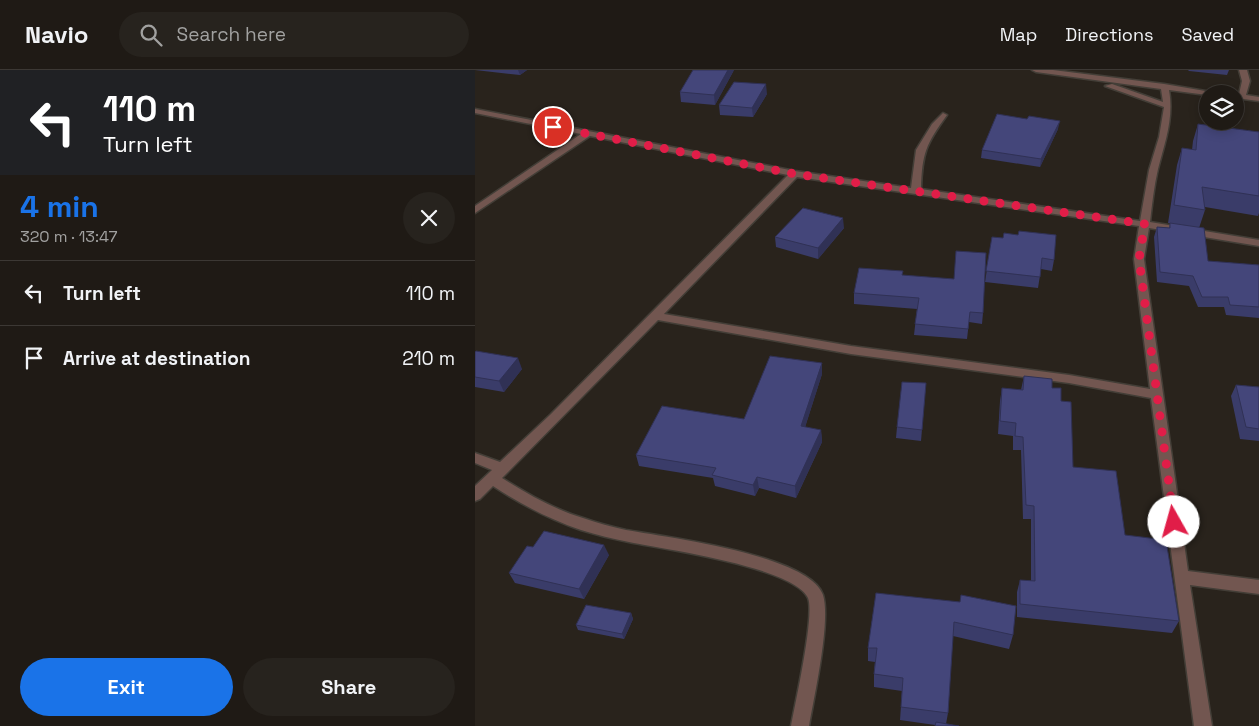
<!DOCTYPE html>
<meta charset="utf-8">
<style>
:root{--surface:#1f1a15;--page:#27231e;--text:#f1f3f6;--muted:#a1a1a0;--line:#3c3834;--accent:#1a73e8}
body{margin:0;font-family:"Space Grotesk",sans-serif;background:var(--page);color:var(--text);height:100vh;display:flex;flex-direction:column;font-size:19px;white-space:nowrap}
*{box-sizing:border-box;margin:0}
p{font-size:16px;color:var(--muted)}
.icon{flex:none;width:28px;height:28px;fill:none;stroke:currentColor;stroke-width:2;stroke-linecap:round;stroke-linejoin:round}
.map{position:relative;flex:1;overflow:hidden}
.panel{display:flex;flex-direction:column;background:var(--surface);width:475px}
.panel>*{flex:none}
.top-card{background:#202124;color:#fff;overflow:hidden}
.buttons{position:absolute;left:724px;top:15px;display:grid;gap:10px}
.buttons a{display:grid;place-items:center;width:45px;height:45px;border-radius:50%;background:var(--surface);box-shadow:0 2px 12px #0003,0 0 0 1px var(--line);font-size:25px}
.pin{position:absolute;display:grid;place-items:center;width:42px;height:42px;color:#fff;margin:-21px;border:2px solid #fff;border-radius:50%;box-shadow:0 1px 5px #0007}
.me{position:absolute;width:55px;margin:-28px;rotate:353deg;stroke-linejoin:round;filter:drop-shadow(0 0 4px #0008)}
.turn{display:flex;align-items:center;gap:18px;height:105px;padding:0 20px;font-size:22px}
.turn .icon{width:65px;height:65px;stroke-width:2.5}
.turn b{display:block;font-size:35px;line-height:42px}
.round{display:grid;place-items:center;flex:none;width:52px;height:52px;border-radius:26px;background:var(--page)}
.summary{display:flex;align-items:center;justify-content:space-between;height:85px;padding:0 20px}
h1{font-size:30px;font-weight:700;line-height:38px;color:var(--accent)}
.primary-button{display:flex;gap:10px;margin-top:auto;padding:10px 20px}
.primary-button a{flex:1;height:58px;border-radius:30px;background:var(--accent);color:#fff;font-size:20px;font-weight:700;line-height:58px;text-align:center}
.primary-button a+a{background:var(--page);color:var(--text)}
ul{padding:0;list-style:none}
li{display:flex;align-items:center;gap:15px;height:65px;padding:0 20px;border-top:1px solid var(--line)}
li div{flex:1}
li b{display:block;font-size:19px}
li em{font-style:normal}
header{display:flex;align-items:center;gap:30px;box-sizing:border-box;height:70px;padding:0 25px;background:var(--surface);border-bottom:1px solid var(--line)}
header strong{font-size:24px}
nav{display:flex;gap:28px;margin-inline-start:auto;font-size:18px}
.search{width:350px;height:45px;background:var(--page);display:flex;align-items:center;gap:12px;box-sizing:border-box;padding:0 18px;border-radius:28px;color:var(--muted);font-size:19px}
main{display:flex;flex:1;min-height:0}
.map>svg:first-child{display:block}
</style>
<header>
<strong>Navio</strong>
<div class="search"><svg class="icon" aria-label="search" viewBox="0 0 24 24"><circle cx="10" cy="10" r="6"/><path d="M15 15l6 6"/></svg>Search here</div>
<nav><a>Map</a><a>Directions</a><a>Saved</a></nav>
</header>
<main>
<section class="panel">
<div class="top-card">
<div class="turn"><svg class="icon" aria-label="left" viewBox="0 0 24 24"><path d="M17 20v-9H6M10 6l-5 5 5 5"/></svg><div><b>110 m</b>Turn left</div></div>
</div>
<div class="summary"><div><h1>4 min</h1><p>320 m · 13:47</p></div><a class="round"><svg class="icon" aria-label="close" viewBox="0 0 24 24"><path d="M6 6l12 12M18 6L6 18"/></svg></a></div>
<ul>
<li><svg class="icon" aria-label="left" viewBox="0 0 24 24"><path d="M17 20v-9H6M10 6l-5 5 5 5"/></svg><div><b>Turn left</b></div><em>110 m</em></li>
<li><svg class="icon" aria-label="arrive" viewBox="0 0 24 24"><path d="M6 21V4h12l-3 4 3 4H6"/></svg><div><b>Arrive at destination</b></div><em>210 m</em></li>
</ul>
<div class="primary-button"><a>Exit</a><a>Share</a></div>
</section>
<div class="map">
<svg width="784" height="656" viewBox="0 0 784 656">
<rect width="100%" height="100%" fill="#29231c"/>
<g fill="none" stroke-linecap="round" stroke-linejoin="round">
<g stroke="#433e37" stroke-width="3">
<g id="minor">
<path d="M557,0H578L689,14L748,24L732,25L694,20C699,48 690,72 683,99C679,116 677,134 675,152L784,170V176L674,158L669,189L713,501L784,510V524L715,515L737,656H719L676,328L594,313L376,284L183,250L27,408C53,424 78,439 108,448C122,453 137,457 151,460C190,467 335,485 348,525C356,551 339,627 334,656H316C320,634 340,545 333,528C319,497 188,479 154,472C138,469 122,465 106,460C74,449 47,435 18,416L5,429L0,431V416L17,400L0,393V383L25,392L76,344L313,105L115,66L0,143V136L106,64L0,43V39L320,101L436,118L441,80L457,54L468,43L472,45C451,74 447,83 446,119L665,151L674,100L684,67L689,37L630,16L637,14L688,32L686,19L561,2ZM322,107L664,156L659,189L675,319L594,305L376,276L189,244Z"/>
<polygon points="764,0 772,0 775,11 771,25 784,27 784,31 760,28 760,24 764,24 767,11"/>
</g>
</g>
<use href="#minor" fill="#725650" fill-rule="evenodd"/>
</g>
<g fill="#3a3c69">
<polygon points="0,0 52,0 45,5"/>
<polygon points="259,0 240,35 206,32 205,22"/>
<polygon points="713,0 754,0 752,5 714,1"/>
<polygon points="292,24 278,47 245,45 244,35"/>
<polygon points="723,54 784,62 784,143 783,146 730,137 730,140 724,158 733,191 784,195 784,248 751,245 749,237 723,237 714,216 682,212 679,167 682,157 694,158 695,153 693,153 702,95 707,78 717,80 718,71"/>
<polygon points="583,59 565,97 506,88 507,80"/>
<polygon points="369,158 343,189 301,177 300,167"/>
<polygon points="517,167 579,190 577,201 566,199 563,218 510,212"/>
<polygon points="428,205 508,243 507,254 494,252 492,269 439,265 442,239 379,234 379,223"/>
<polygon points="0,282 47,299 29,322 0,317"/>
<polygon points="347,304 330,357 346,360 347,372 321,428 284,418 280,426 240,416 238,408 164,396 161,385 269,349"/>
<polygon points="549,306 577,318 586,331 598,397 650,465 704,551 697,563 542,547 542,522 545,510 556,511 556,449 548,449 546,380 538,380 538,366 523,364 525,331 527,318 546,320"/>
<polygon points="451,313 446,371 421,368 422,357"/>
<polygon points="761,315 784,317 784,371 765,369 756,326"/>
<polygon points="58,477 134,485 109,529 40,513 34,503"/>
<polygon points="401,523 538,565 534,579 478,566 473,643 471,654 460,655 425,650 427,621 399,617 399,604 400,592 393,591 393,578"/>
<polygon points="156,543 158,549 149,569 103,560 101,555"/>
</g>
<g fill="#303155">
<polygon points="43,0 52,0 45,5"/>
<polygon points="253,0 259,0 240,35 239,25"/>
<polygon points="291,14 292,24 278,47 277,38"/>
<polygon points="585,51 583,59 565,97 566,89"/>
<polygon points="368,148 369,158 343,189 343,178"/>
<polygon points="43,288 47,299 29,322 24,311"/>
<polygon points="347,293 347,304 327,367 326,356"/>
<polygon points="346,360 347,372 321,428 320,416"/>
<polygon points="282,407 284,418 280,426 278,415"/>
<polygon points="129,475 134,485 109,529 104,519"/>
<polygon points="156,543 158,549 149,569 147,564"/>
</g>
<g fill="#44467a" stroke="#303155">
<polygon points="218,0 253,0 239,25 205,22"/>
<polygon points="259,12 291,14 277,38 244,35"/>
<polygon points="522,44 552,49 554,46 585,51 566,89 507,80"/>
<polygon points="723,54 784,62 784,126 727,117 730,140 699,135 707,78 721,80"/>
<polygon points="328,138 368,148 343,178 300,167"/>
<polygon points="695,153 729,158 733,191 784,195 784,237 755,235 753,227 727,227 718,206 685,202 682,157 695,158"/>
<polygon points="544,161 581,165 579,190 567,188 565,207 511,201 517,167 528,168 529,163 543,165"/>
<polygon points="481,181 511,183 508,243 495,242 493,259 440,254 444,228 379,223 384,198 428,201 427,205 479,209"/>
<polygon points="1,281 43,288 24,311 0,307 0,282"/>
<polygon points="295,286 347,293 326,356 346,360 320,416 282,407 278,415 237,405 241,398 161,385 187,336 269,349"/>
<polygon points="549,306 577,309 577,318 586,318 586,331 596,332 598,397 641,401 650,465 691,470 704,551 545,534 545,510 560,511 559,436 551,435 548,367 540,366 541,353 525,351 527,318 548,320"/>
<polygon points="427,312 451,313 447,360 422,357"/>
<polygon points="761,315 784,317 784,359 771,357"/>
<polygon points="69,461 129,475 104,519 34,503 52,476 58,477"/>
<polygon points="401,523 485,532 486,525 541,536 538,565 479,552 473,643 426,637 428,608 399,604 402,578 393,578"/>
<polygon points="111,535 156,543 147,564 101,555"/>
<polygon points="461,652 484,656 460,656"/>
</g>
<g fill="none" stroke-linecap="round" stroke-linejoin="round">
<polyline stroke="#e11d48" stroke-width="9" stroke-dasharray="0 16.2" points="78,57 320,104 670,154 664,189 699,452"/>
</g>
</svg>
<div class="buttons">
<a><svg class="icon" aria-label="layers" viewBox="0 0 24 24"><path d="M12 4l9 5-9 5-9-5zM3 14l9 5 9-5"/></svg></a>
</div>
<div class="pin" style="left:78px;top:57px;background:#d93025"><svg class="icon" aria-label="arrive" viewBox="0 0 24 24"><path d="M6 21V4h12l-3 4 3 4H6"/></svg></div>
<svg class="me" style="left:699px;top:452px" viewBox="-20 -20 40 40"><circle r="19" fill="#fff"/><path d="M0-13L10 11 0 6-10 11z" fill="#e11d48"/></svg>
</div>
</main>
